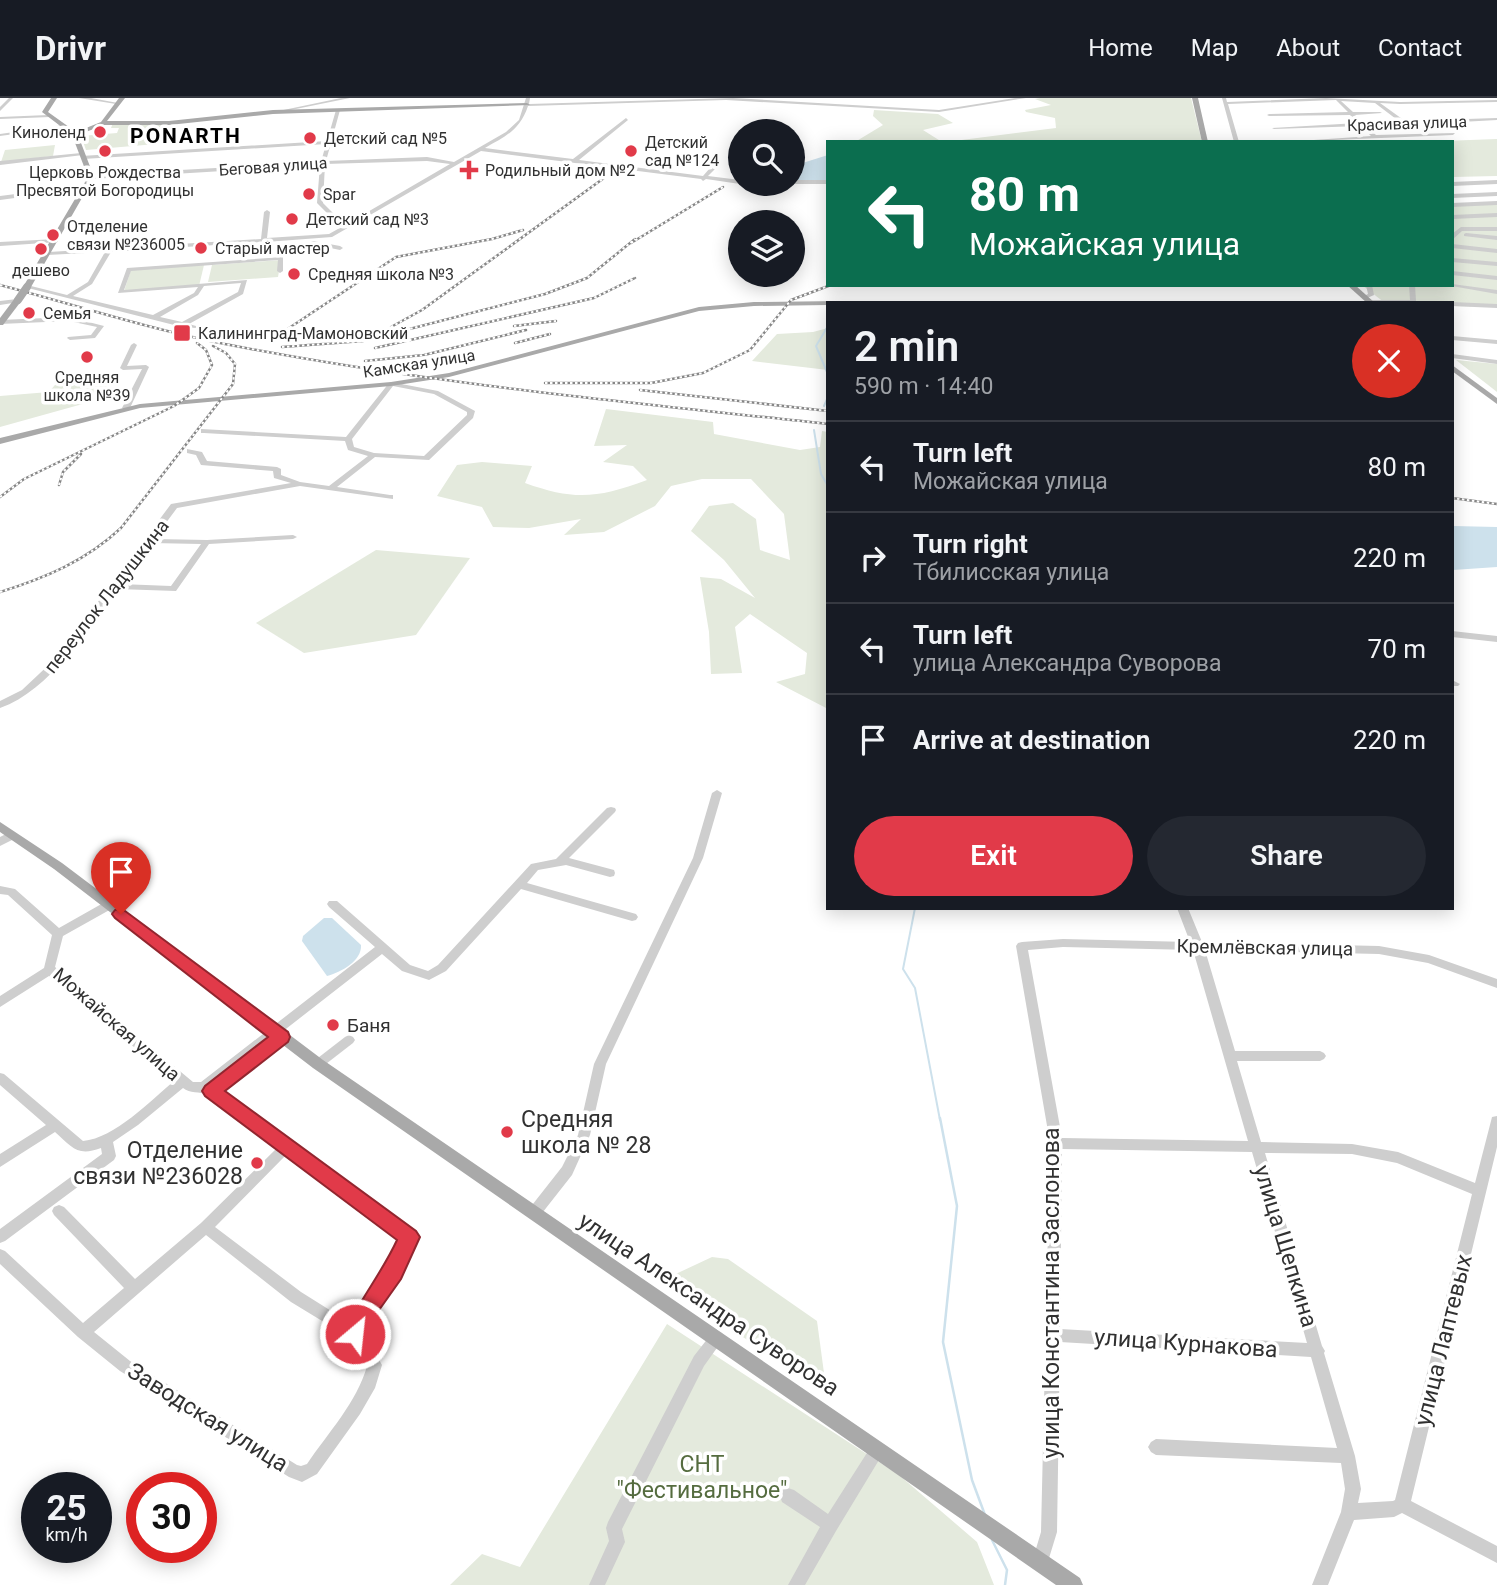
<!DOCTYPE html>
<meta charset="utf-8">
<style>
:root{--surface:#171b24;--page:#242831;--text:#f1f3f6;--muted:#9ea1a6;--line:#363941;--accent:#e13a49}
body{margin:0;font-family:Roboto,sans-serif;background:var(--page);color:var(--text);height:100vh;display:flex;flex-direction:column;font-size:26px;white-space:nowrap}
*{box-sizing:border-box;margin:0}
p{font-size:23px;color:var(--muted)}
.icon{flex:none;width:38px;height:38px;fill:none;stroke:currentColor;stroke-width:2;stroke-linecap:round;stroke-linejoin:round}
.map{position:relative;flex:1;overflow:hidden}
.sheet{position:absolute;left:826px;top:203px;width:628px;height:609px;display:flex;flex-direction:column;background:var(--surface);border-radius:0px;box-shadow:0 4px 18px #0003}
.sheet>*{flex:none}
.top-card{position:absolute;left:826px;top:42px;width:628px;height:147px;border-radius:0px;box-shadow:0 4px 18px #0003;background:#0b6e4f;color:#fff;overflow:hidden}
.tools{position:absolute;left:728px;top:21px;display:grid;gap:14px}
.tools a{display:grid;place-items:center;width:77px;height:77px;border-radius:50%;background:var(--surface);box-shadow:0 4px 18px #0003;font-size:35px}
.speed{position:absolute;left:21px;top:1374px;display:flex;gap:14px;font-size:35px;font-weight:700;text-align:center}
.speed>*{display:grid;place-content:center;width:91px;height:91px;border-radius:50%;background:var(--surface);box-shadow:0 4px 18px #0003;line-height:1}
.speed small{font-size:18px;font-weight:400}
.speed .limit{border:10px solid #d22;background:#fff;color:#111}
.pin{position:absolute;display:grid;place-items:center;width:60px;height:60px;color:#fff;margin:-72px -30px;border-radius:50% 50% 50% 0;rotate:-45deg;box-shadow:0 0 7px #0007}
.pin .icon{rotate:45deg}
.me{position:absolute;width:77px;margin:-38px;rotate:28deg;stroke-linejoin:round;filter:drop-shadow(0 0 5px #0008)}
.turn{display:flex;align-items:center;gap:24px;height:147px;padding:0 28px;font-size:32px}
.turn .icon{width:91px;height:91px;stroke-width:2.5}
.turn b{display:block;font-size:49px;line-height:60px}
.round{display:grid;place-items:center;flex:none;width:74px;height:74px;border-radius:37px;background:var(--page)}
.overview{display:flex;align-items:center;justify-content:space-between;height:119px;padding:0 28px}
h1{font-size:42px;font-weight:600;line-height:52px}
.action{display:flex;gap:14px;margin-top:auto;padding:14px 28px}
.action a{flex:1;height:80px;border-radius:42px;background:var(--accent);color:#fff;font-size:28px;font-weight:600;line-height:80px;text-align:center}
.action a+a{background:var(--page);color:var(--text)}
ul{padding:0;list-style:none}
li{display:flex;align-items:center;gap:21px;height:91px;padding:0 28px;border-top:2px solid var(--line)}
li div{flex:1}
li b{display:block;font-size:26px}
li em{font-style:normal}
header{display:flex;align-items:center;gap:42px;box-sizing:border-box;height:98px;padding:0 35px;background:var(--surface);border-bottom:2px solid var(--line)}
header strong{font-size:33px}
nav{display:flex;gap:38px;margin-inline-start:auto;font-size:24px}
.map>svg:first-child{display:block}
</style>
<header>
<strong>Drivr</strong>
<nav><a>Home</a><a>Map</a><a>About</a><a>Contact</a></nav>
</header>
<div class="map">
<svg width="1497" height="1487" viewBox="0 0 1497 1487">
<rect width="100%" height="100%" fill="#fff"/>
<g fill="#e4eadd">
<polygon points="1040,0 1191,0 1202,44 946,44 1056,30 1055,20 1026,14 1025,12 1051,7 1035,1"/>
<polygon points="874,12 938,16 953,25 923,32 942,44 855,44 883,27 873,18"/>
<polygon points="113,25 165,25 156,46 86,52 81,38 117,35 119,30 111,30"/>
<polygon points="1497,41 1497,78 1453,79 1452,44 1416,44"/>
<polygon points="55,47 53,58 1,64 5,52"/>
<polygon points="1453,105 1497,105 1497,209 1453,208 1452,205 1385,205 1362,187 1452,187"/>
<polygon points="281,162 278,179 208,184 212,167"/>
<polygon points="204,167 199,188 124,193 131,172"/>
<polygon points="828,230 828,272 752,263 777,236 813,234"/>
<polygon points="1456,262 1497,266 1497,294 1492,290"/>
<polygon points="114,278 97,302 0,329 0,298 49,294 60,281"/>
<path d="M606,311L713,324L714,336L800,352L820,349L822,333L828,334V611L776,584L805,576L807,555L750,516L735,529L742,575L711,576L709,534L700,479L721,481L755,500L724,462L691,433L709,408L733,405L756,421L760,452L790,462L784,416L751,381H702L671,388L655,408L604,434L564,437L581,421L529,430L493,429L482,409L437,398L457,367L482,364L532,368L525,385C575,403 598,400 647,382L633,368L603,364L627,347L594,348Z"/>
<polygon points="376,452 470,460 416,537 304,555 256,525"/>
<polygon points="712,1159 728,1161 817,1223 824,1275 817,1288 666,1188 665,1181"/>
<polygon points="667,1226 899,1377 977,1444 994,1487 450,1487 482,1456 520,1469"/>
</g>
<g fill="#cde1ec">
<polygon points="828,57 828,82 793,82 793,68"/>
<polygon points="1453,428 1497,429 1497,469 1453,472"/>
<path d="M324,820H332L361,847C362,863 341,874 327,878L302,843L303,838Z"/>
</g>
<g fill="none" stroke-linecap="round" stroke-linejoin="round">
<g stroke="#cde1ec" stroke-width="2">
<polyline points="827,274 816,248 828,228"/>
<polyline points="827,279 828,288"/>
<polyline points="824,308 828,299"/>
<polyline points="814,332 821,376 828,388"/>
<polyline points="915,810 903,871 915,890 940,1022"/>
</g>
<g stroke="#cde1ec" stroke-width="2.5">
<polyline points="940,1020 957,1108 943,1244 972,1382 985,1417"/>
<polyline points="992,1442 1007,1472 1005,1487"/>
</g>
<g fill="#cecece" fill-rule="evenodd">
<polygon points="9,0 13,0 0,13 0,9"/>
<polygon points="79,0 91,0 118,5 116,6"/>
<polygon points="341,0 350,0 276,15 274,14"/>
<path d="M526,0H530L529,6L733,0L939,12L1015,0H1026L939,14L726,2L528,8C520,32 506,38 485,50L573,61L626,20L628,22L579,62L703,78L710,70L695,62L707,54L709,55L701,62L716,70L708,78L740,82V86L706,81L703,83L701,81L481,53L332,139L266,144V148L263,150L260,148L261,144L111,154L92,186L73,198L153,217L194,195L198,189L118,195L127,170L283,159V173L280,175L277,173L278,162L131,173L124,192L247,182L243,196L189,226L196,228V230L182,229L24,189L27,187L67,197L88,184L105,154L47,157V155L49,154L261,141L264,114L267,112L270,114L267,140L329,136L354,122L329,117L317,105L320,67L91,81L88,79L91,77L321,64L326,46L83,61L81,58L327,43L336,12L338,11L340,12L326,63L427,59L454,64L506,34L519,22ZM427,63L450,66L359,119L333,115L323,105L325,66ZM241,185L238,194L182,224L160,219L198,197L204,188Z"/>
<path d="M1222,0H1226L1227,4L1326,0L1400,4L1497,2V4L1400,6L1380,5L1405,23L1497,20V22L1406,27L1366,28L1376,37L1455,35L1453,37L1285,44L1371,38L1361,28L1274,31L1272,30L1358,25L1350,17L1269,18L1267,17L1269,16L1348,14L1336,2L1228,6L1239,44H1234ZM1341,3L1375,5L1400,24L1364,25L1355,17L1382,15L1380,14H1353Z"/>
<polygon points="48,17 50,19 0,21 0,19"/>
<polygon points="63,27 65,29 0,38 0,36"/>
<polygon points="81,55 83,57 0,67 0,63"/>
<rect x="793" y="82" width="35" height="4"/>
<polygon points="1497,82 1497,86 1452,88 1452,84"/>
<polygon points="86,87 88,90 0,102 0,98"/>
<polygon points="1497,94 1497,98 1452,100 1452,96"/>
<polygon points="1497,103 1497,107 1452,109 1452,105"/>
<polygon points="1497,115 1497,119 1452,121 1452,117"/>
<polygon points="1461,129 1497,129 1497,133 1462,133 1452,142 1452,136"/>
<polygon points="1466,135 1497,138 1497,142 1464,138 1464,136"/>
<polygon points="56,141 58,142 58,144 0,148 0,144"/>
<polygon points="313,143 340,148 343,150 340,152 311,146 311,144"/>
<polygon points="1452,146 1497,151 1497,155 1452,150"/>
<polygon points="1452,160 1497,164 1497,168 1452,164"/>
<polygon points="1452,173 1497,178 1497,182 1452,177"/>
<polygon points="1452,186 1497,192 1497,196 1446,187 1452,187"/>
<polygon points="1366,187 1372,187 1374,197 1365,201 1362,199 1368,196"/>
<polygon points="1409,187 1415,187 1416,203 1420,205 1368,204 1371,202 1410,202"/>
<polygon points="17,201 19,202 19,204 0,207 0,203"/>
<polygon points="1452,204 1497,206 1497,210 1452,208 1452,205 1450,205"/>
<polygon points="69,219 104,228 95,240 70,242 67,240 68,239 91,237 97,229 69,223 0,226 0,222"/>
<polygon points="1452,238 1497,242 1497,246 1452,242"/>
<polygon points="134,245 137,247 127,268 146,267 149,269 130,310 126,312 122,310 142,271 123,272 120,270 131,247"/>
<polygon points="1452,256 1497,262 1497,266 1452,260"/>
<path d="M391,284L438,293L475,313L473,320L429,362L375,359L337,389L390,397H393V401L300,388L177,410L154,441L207,442L293,437L297,439L293,441L209,446L176,493L117,491C86,532 51,592 0,610V603L22,592L56,560L171,406L291,385L274,380L273,373L201,367L196,357L187,355V351L202,354L207,363L277,369L281,371V377L300,384L329,388L368,358L348,352L345,343L204,335H201V331L346,339L389,285ZM393,288L434,296L467,314V317L424,358L374,355L354,349L352,341ZM151,445L201,446L171,488L120,486Z"/>
<polygon points="1452,533 1497,538 1497,544 1452,539"/>
<polygon points="1452,582 1460,586 1458,588 1452,588"/>
<polygon points="717,692 722,695 703,760 606,966 590,1037 572,1077 539,1119 534,1121 529,1119 527,1115 529,1111 562,1069 578,1037 594,966 693,760 712,695"/>
<path d="M611,709L615,710L616,712L615,714L569,760L614,772L615,775L614,778L610,779L566,767L538,772L527,785L636,816L638,819L636,822L632,823L521,791L446,873L429,882L402,873L382,856L282,934L285,936L287,939L285,942L221,993L414,1135L416,1139L398,1179L369,1221L363,1234L382,1267L375,1290L360,1316L317,1376L302,1384L289,1379L120,1273L78,1239L0,1166V1151L5,1153L83,1225L124,1190L54,1117L52,1113L54,1109L59,1107L64,1109L135,1181L201,1125L278,1049L208,997C199,993 190,996 183,990L138,1027L113,1044L116,1058L114,1062L5,1143L0,1145V1131L102,1056L101,1050C77,1059 72,1049 55,1034L0,1069V1056L46,1027L0,987V975L4,976L83,1043C115,1040 150,1003 174,983L49,878L0,909V898L44,870L52,837L8,797L0,796V788L15,791L59,830L105,804H113L115,807L113,810L63,838L55,869L193,984H201L375,849L329,809L327,806L329,803H337L410,867L428,873L438,867L531,766L556,761L607,710ZM287,1056L401,1141L388,1171L359,1211L352,1226L301,1194L215,1129ZM206,1137L291,1204L350,1240L367,1268C357,1304 328,1335 307,1366L301,1368L297,1367L130,1263L94,1234Z"/>
<polygon points="12,733 17,737 16,740 0,748 0,739"/>
<path d="M1177,810H1188L1202,844L1379,848L1429,857L1497,881V890L1428,865L1379,856L1205,852L1235,953H1320L1324,955L1326,958L1324,961L1320,963H1237L1261,1044L1352,1046L1398,1054L1475,1085L1491,1023L1492,1019L1497,1018V1049L1411,1403L1497,1448V1465L1402,1415L1394,1419L1354,1422L1328,1487H1312L1341,1414L1345,1391L1341,1365L1156,1357L1151,1354L1148,1349L1151,1344L1156,1341L1337,1350L1311,1259L1060,1244L1057,1434L1046,1470L1040,1472L1034,1470L1032,1464L1041,1434L1050,1045L1016,848L1018,845L1022,844L1063,841L1190,844ZM1063,849L1193,852L1248,1043L1062,1040L1028,852ZM1062,1051L1252,1054L1307,1245L1060,1231ZM1265,1055L1352,1056L1397,1065L1472,1096L1395,1402L1393,1403L1358,1405L1361,1391L1355,1358L1324,1255L1325,1253L1322,1248Z"/>
<polygon points="349,937 353,939 355,942 353,945 322,969 318,971 314,969 312,966 314,963 345,939"/>
<polygon points="717,1233 722,1235 724,1240 704,1268 622,1431 625,1444 605,1487 589,1487 609,1443 606,1430 608,1424 694,1258 712,1235"/>
<polygon points="877,1344 882,1347 885,1352 882,1357 836,1433 805,1487 788,1487 820,1429 782,1404 780,1398 782,1392 788,1390 794,1392 828,1416 872,1347"/>
</g>
<g fill="#a9a9a9" fill-rule="evenodd">
<polygon points="51,0 57,0 48,14 76,34 101,24 119,0 125,0 107,23 169,23 273,12 527,5 530,7 273,16 169,27 104,27 78,37 94,79 31,189 27,191 23,189 88,79 72,37 42,14"/>
<polygon points="1192,0 1198,0 1208,44 1202,44"/>
<polygon points="1347,187 1355,187 1375,205 1367,205"/>
<polygon points="15,200 22,202 3,227 0,227 0,220"/>
<polygon points="839,203 842,205 828,205 828,207 754,208 699,213 449,279 391,288 140,310 0,346 0,340 140,306 391,284 449,275 699,209 754,204"/>
<polygon points="1452,267 1497,300 1497,306 1452,273"/>
<polygon points="0,724 62,765 323,962 1080,1480 1083,1487 1056,1487 313,970 54,771 0,734"/>
</g>
<g stroke="#868686" stroke-width="2.5">
<g id="rail">
<polyline points="631,145 723,89"/>
<path d="M0,187C75,207 149,231 225,246C424,285 627,304 828,326"/>
<polyline points="514,228 556,223"/>
<polyline points="391,229 422,212 604,80"/>
<polyline points="277,238 396,159 492,141 523,132"/>
<polyline points="515,245 550,236"/>
<polyline points="282,249 363,243 545,196 587,180 635,141"/>
<polyline points="375,250 594,200 635,180"/>
<polyline points="365,263 424,257 526,232"/>
<polyline points="545,285 651,285 703,275 750,252 791,202 831,187"/>
<polyline points="640,292 828,313"/>
<polyline points="59,387 63,374 81,356"/>
<polyline points="0,399 24,381 174,308 199,290 212,267 206,252 197,245"/>
<polyline points="1452,400 1497,406"/>
<path d="M0,494C45,480 86,463 121,430L233,286L235,266L226,255L213,248"/>
</g>
</g>
<use href="#rail" stroke="#fff" stroke-width="2" stroke-dasharray="2.5" stroke-linecap="butt"/>
<polyline stroke="#a9a9a9" stroke-width="8" points="18,202 27,189"/>
</g>
<path fill="#e13a49" stroke="#92262f" stroke-width="2" d="M121,810L288,934L290,939L288,944L225,993L416,1133L420,1139L401,1181L372,1222L363,1243L355,1246L348,1243L344,1236C359,1202 382,1175 397,1142L205,998L202,993L205,988L268,939L115,820L112,816L115,812Z"/>
<g fill="#e13a49" stroke="#fff" stroke-width="2.5">
<circle cx="100" cy="34" r="7"/>
<circle cx="310" cy="40" r="7"/>
<circle cx="105" cy="53" r="7"/>
<circle cx="631" cy="53" r="7"/>
<path d="M465.5 61.5h7v7h7v7h-7v7h-7v-7h-7v-7h7z"/>
<circle cx="309" cy="96" r="7"/>
<circle cx="292" cy="121" r="7"/>
<circle cx="53" cy="137" r="7"/>
<circle cx="201" cy="150" r="7"/>
<circle cx="41" cy="151" r="7"/>
<circle cx="294" cy="176" r="7"/>
<circle cx="29" cy="215" r="7"/>
<rect x="173" y="226" width="18" height="18" rx="3.5"/>
<circle cx="87" cy="259" r="7"/>
<circle cx="333" cy="927" r="7"/>
<circle cx="507" cy="1034" r="7"/>
<circle cx="257" cy="1065" r="7"/>
</g>
<g text-anchor="middle" stroke-width="7" stroke-linejoin="round" paint-order="stroke">
<g font-size="16" fill="#313131" stroke="#fff">
<text transform="translate(1407 25) rotate(-2)" y="6">Красивая улица</text>
<text transform="translate(273 68) rotate(-4)" y="6">Беговая улица</text>
<text transform="translate(419 265) rotate(-9)" y="6">Камская улица</text>
</g>
<g font-size="16" fill="#313131" stroke="#fff" text-anchor="start">
<text x="86" y="40" text-anchor="end">Киноленд</text>
<text x="324" y="46">Детский сад №5</text>
<text x="645" y="50">Детский<tspan x="645" dy="18">сад №124</tspan></text>
<text x="485" y="78">Родильный дом №2</text>
<text x="105" y="80" text-anchor="middle">Церковь Рождества<tspan x="105" dy="18">Пресвятой Богородицы</tspan></text>
<text x="323" y="102">Spar</text>
<text x="306" y="127">Детский сад №3</text>
<text x="67" y="134">Отделение<tspan x="67" dy="18">связи №236005</tspan></text>
<text x="215" y="156">Старый мастер</text>
<text x="41" y="178" text-anchor="middle">дешево</text>
<text x="308" y="182">Средняя школа №3</text>
<text x="43" y="221">Семья</text>
<text x="198" y="241">Калининград-Мамоновский</text>
<text x="87" y="285" text-anchor="middle">Средняя<tspan x="87" dy="18">школа №39</tspan></text>
</g>
<g font-size="19" fill="#313131" stroke="#fff">
<text transform="translate(106 498) rotate(-52)" y="7">переулок Ладушкина</text>
<text transform="translate(1265 849) rotate(1)" y="7">Кремлёвская улица</text>
<text transform="translate(117 926) rotate(41)" y="7">Можайская улица</text>
</g>
<g font-size="19" fill="#313131" stroke="#fff" text-anchor="start">
<text x="347" y="934">Баня</text>
</g>
<g font-size="21" font-weight="bold" letter-spacing="2" fill="#000" stroke="#fff">
<text x="186" y="45">PONARTH</text>
</g>
<g font-size="23" fill="#313131" stroke="#fff" text-anchor="start">
<text x="521" y="1029">Средняя<tspan x="521" dy="26">школа № 28</tspan></text>
<text x="243" y="1060" text-anchor="end">Отделение<tspan x="243" dy="26">связи №236028</tspan></text>
</g>
<g font-size="23" fill="#313131" stroke="#fff">
<text transform="translate(1286 1148) rotate(73)" y="8">улица Щепкина</text>
<text transform="translate(1051 1195) rotate(-90)" y="8">улица Константина Заслонова</text>
<text transform="translate(709 1206) rotate(34)" y="8">улица Александра Суворова</text>
<text transform="translate(1443 1242) rotate(-76)" y="8">улица Лаптевых</text>
<text transform="translate(1186 1245) rotate(4)" y="8">улица Курнакова</text>
<text transform="translate(208 1319) rotate(32)" y="8">Заводская улица</text>
</g>
<g font-size="23" fill="#556c3f" stroke="#fff">
<text x="702" y="1374">СНТ<tspan x="702" dy="26">"Фестивальное"</tspan></text>
</g>
</g>
</svg>
<div class="tools">
<a><svg class="icon" aria-label="search" viewBox="0 0 24 24"><circle cx="10" cy="10" r="6"/><path d="M15 15l6 6"/></svg></a>
<a><svg class="icon" aria-label="layers" viewBox="0 0 24 24"><path d="M12 4l9 5-9 5-9-5zM3 14l9 5 9-5"/></svg></a>
</div>
<div class="speed"><div>25<small>km/h</small></div><div class="limit">30</div></div>
<div class="pin" style="left:121px;top:816px;background:#d93025"><svg class="icon" aria-label="arrive" viewBox="0 0 24 24"><path d="M6 21V4h12l-3 4 3 4H6"/></svg></div>
<svg class="me" style="left:355px;top:1236px" viewBox="-20 -20 40 40"><circle r="17" fill="#e13a49" stroke="#fff" stroke-width="3"/><path d="M0-11L8 9 0 5-8 9z" fill="#fff"/></svg>
<div class="top-card">
<div class="turn"><svg class="icon" aria-label="left" viewBox="0 0 24 24"><path d="M17 20v-9H6M10 6l-5 5 5 5"/></svg><div><b>80 m</b>Можайская улица</div></div>
</div>
<section class="sheet">
<div class="overview"><div><h1>2 min</h1><p>590 m · 14:40</p></div><a class="round" style="background:#d93025;color:#fff"><svg class="icon" aria-label="close" viewBox="0 0 24 24"><path d="M6 6l12 12M18 6L6 18"/></svg></a></div>
<ul>
<li><svg class="icon" aria-label="left" viewBox="0 0 24 24"><path d="M17 20v-9H6M10 6l-5 5 5 5"/></svg><div><b>Turn left</b><p>Можайская улица</p></div><em>80 m</em></li>
<li><svg class="icon" aria-label="right" viewBox="0 0 24 24"><path d="M7 20v-9h11M14 6l5 5-5 5"/></svg><div><b>Turn right</b><p>Тбилисская улица</p></div><em>220 m</em></li>
<li><svg class="icon" aria-label="left" viewBox="0 0 24 24"><path d="M17 20v-9H6M10 6l-5 5 5 5"/></svg><div><b>Turn left</b><p>улица Александра Суворова</p></div><em>70 m</em></li>
<li><svg class="icon" aria-label="arrive" viewBox="0 0 24 24"><path d="M6 21V4h12l-3 4 3 4H6"/></svg><div><b>Arrive at destination</b></div><em>220 m</em></li>
</ul>
<div class="action"><a>Exit</a><a>Share</a></div>
</section>
</div>
